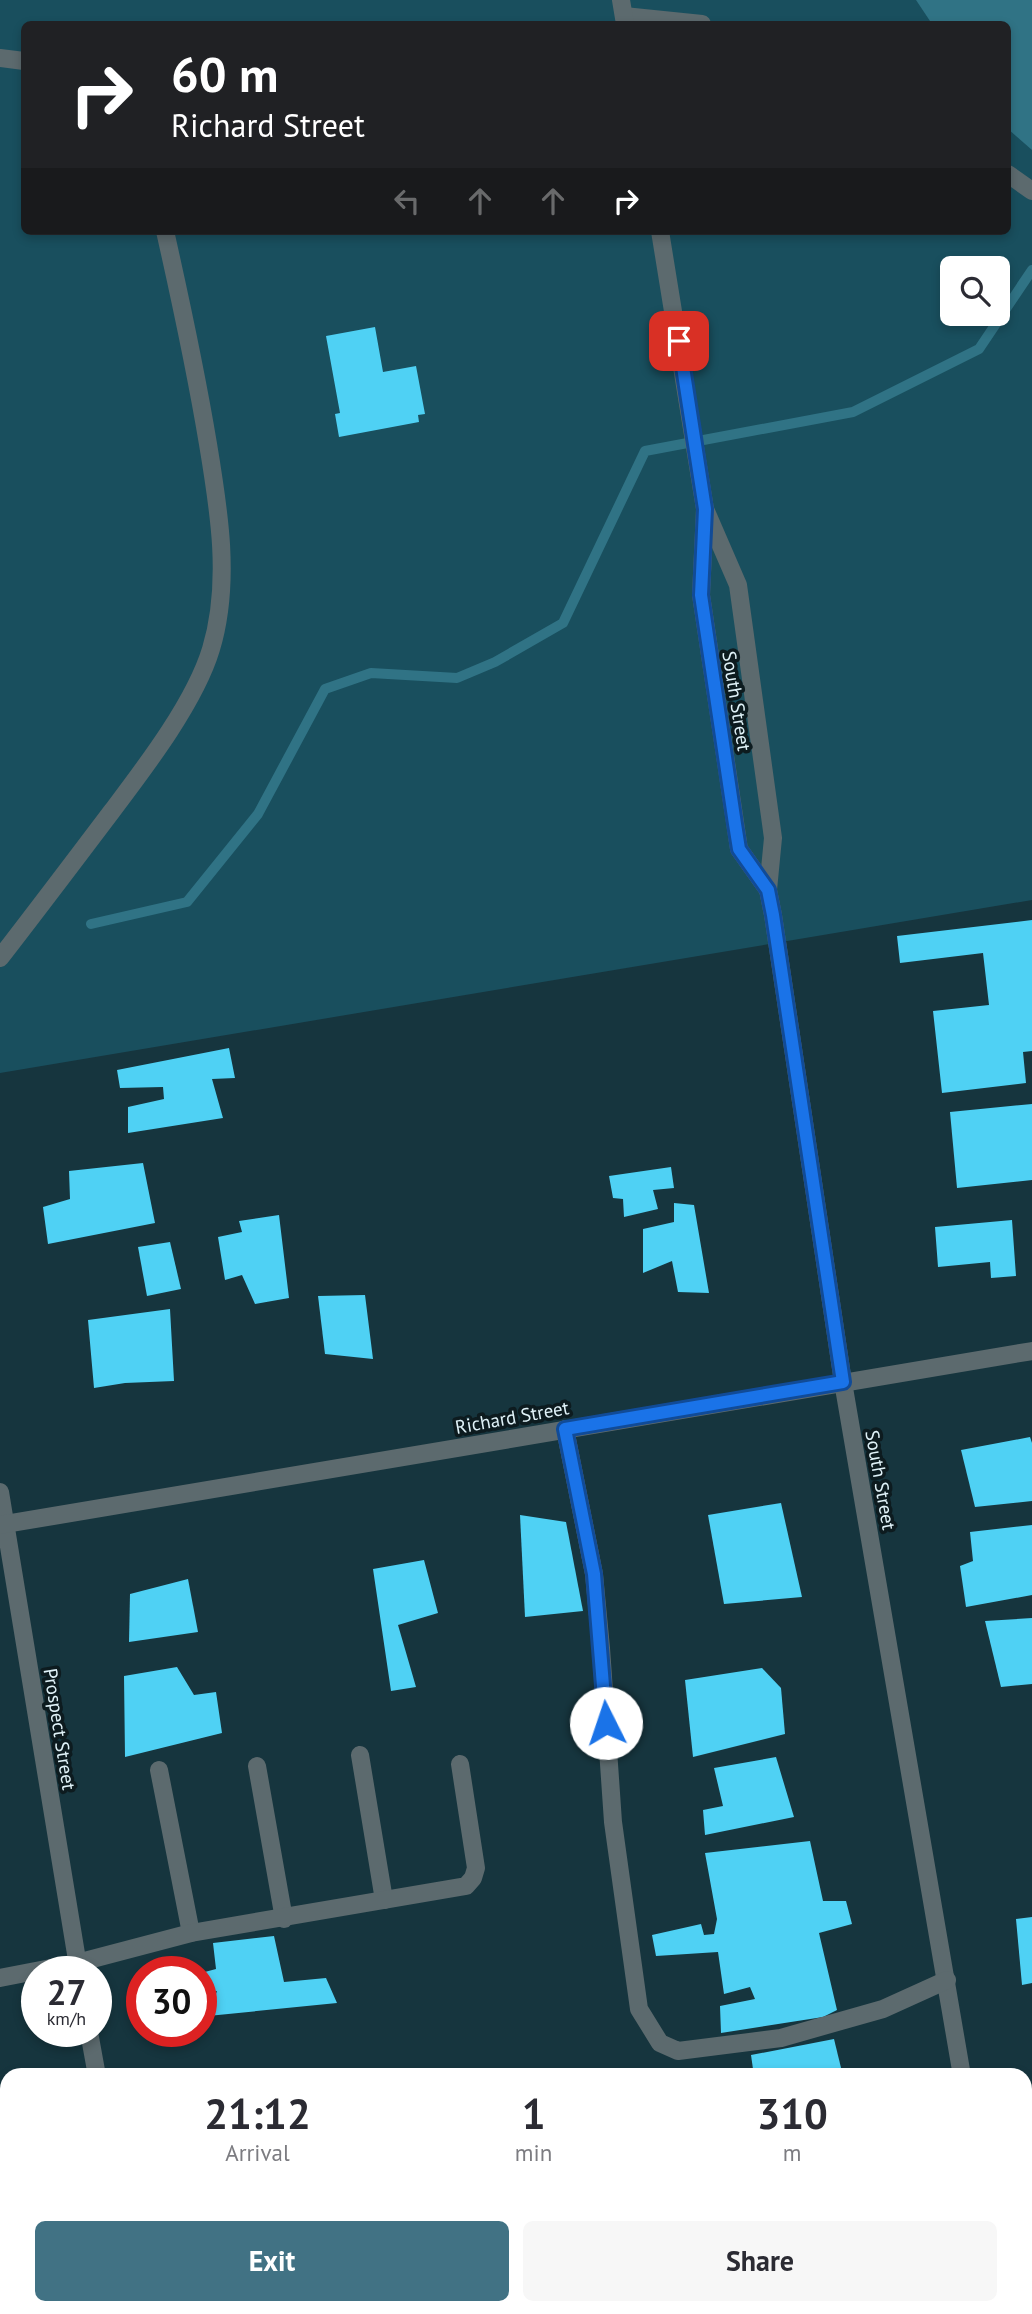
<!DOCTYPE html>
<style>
:root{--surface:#fff;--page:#f7f7f7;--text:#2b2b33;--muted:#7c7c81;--accent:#417284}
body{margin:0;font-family:"PT Sans",sans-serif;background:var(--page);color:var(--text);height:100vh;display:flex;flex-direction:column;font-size:26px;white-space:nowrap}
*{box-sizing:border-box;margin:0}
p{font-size:23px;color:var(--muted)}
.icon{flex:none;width:38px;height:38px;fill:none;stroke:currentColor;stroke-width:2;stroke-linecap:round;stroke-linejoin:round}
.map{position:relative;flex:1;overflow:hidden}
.side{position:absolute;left:0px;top:2068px;width:1032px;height:247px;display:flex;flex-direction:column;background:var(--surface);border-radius:21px 21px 0 0;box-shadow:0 4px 10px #0003}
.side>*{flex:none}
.top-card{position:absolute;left:21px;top:21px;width:990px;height:214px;border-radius:10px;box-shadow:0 4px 10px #0003;background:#202124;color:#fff;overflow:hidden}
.tools{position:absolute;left:940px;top:256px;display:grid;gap:14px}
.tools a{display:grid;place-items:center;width:70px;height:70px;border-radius:10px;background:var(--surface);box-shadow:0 4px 10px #0003;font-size:35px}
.speed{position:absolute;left:21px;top:1956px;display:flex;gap:14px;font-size:35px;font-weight:700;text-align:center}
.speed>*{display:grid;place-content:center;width:91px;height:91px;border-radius:50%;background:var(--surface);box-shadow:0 4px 10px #0003;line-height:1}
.speed small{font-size:18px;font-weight:400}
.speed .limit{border:10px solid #d22;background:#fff;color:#111}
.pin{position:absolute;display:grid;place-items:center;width:60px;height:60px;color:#fff;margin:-30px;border-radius:14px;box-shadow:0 4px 10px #0006}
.me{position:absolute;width:77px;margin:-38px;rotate:356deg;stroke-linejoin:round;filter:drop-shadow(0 0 5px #0008)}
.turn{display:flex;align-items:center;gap:24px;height:147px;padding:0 35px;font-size:32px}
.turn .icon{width:91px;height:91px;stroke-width:2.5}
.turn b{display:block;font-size:49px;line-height:60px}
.lanes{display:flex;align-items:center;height:66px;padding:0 35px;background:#0003;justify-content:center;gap:35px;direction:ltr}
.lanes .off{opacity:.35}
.eta{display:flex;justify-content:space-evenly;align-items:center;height:119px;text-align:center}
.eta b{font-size:42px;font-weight:700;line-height:49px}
.action{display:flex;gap:14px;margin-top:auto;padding:14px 35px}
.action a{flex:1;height:80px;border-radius:10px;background:var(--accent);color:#fff;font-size:28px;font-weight:700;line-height:80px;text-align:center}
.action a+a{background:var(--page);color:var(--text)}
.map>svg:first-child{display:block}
</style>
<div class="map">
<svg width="1032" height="2314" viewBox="0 0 1032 2314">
<rect width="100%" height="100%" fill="#16353e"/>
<path fill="#194f5e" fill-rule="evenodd" d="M0,0H1032V900L0,1073ZM24,24H1008V231H24ZM952,268H998V313H952Z"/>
<polygon fill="#307385" points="916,0 1032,0 1032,150 1008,129 1008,24 932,24"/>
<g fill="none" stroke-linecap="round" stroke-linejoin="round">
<polyline stroke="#307385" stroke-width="10" points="91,924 187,902 258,814 325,689 371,673 457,678 495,662 563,623 645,451 853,412 979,349 1032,270"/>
</g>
<g fill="#4fd1f4">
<polygon points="375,327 383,372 416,366 425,414 418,415 419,422 339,437 335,414 340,413 326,336"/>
<polygon points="1032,920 1032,1051 1023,1052 1026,1083 942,1093 933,1011 989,1005 983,953 900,963 897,936"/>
<polygon points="229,1048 235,1078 212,1079 223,1118 128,1133 128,1107 164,1099 163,1087 120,1088 117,1070"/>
<polygon points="1032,1104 1032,1180 957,1188 950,1112"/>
<polygon points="143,1163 155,1223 48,1244 43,1207 70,1199 69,1171"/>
<polygon points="671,1167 674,1188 653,1190 658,1209 624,1217 623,1199 613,1198 609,1176"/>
<polygon points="674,1203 694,1205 709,1293 678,1292 672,1261 643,1273 643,1229 674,1222"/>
<polygon points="279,1215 289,1298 255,1304 242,1275 225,1280 218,1237 242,1232 239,1221"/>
<polygon points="1012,1220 1016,1276 991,1278 990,1262 938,1267 935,1227"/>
<polygon points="170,1242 181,1289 147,1296 138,1247"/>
<polygon points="365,1295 373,1359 325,1354 318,1296"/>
<polygon points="170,1309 174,1381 125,1383 94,1388 88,1320"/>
<polygon points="1030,1437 1032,1443 1032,1501 975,1507 961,1450"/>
<polygon points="781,1503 802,1597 724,1604 708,1515"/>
<polygon points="520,1515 566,1522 583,1611 525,1617"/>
<polygon points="1032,1525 1032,1595 966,1607 960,1566 973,1561 970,1532"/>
<polygon points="424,1560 438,1613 398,1625 416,1687 391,1691 373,1569"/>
<polygon points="188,1579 198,1632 129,1642 130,1594"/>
<polygon points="1032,1618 1032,1684 1001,1687 985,1621"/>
<polygon points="177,1667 194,1695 216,1692 222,1733 125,1757 124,1676"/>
<polygon points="762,1668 781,1688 785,1734 693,1757 685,1680"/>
<polygon points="776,1757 794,1817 705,1835 703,1810 723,1806 714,1768"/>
<polygon points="810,1841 823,1901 846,1901 852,1924 819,1933 837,2010 823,2017 721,2033 720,2006 755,1999 750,1987 724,1994 718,1952 656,1956 652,1935 701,1924 704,1935 714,1934 717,1919 705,1853"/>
<polygon points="1032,1917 1032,1983 1022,1985 1016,1919"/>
<polygon points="274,1936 284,1982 326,1978 337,2003 208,2016 217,1991 201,1995 201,1973 216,1969 213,1943"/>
<polygon points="834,2039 843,2076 754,2076 751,2055"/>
<polygon points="419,2308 568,2308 569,2314 421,2314"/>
</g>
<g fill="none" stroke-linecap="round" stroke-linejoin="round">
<g stroke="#5c6a6e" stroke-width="18">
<polyline points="624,16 702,24"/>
<polyline points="0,58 24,61"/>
<polyline points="1008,174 1032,191"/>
</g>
<g stroke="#5c6a6e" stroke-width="18">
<polyline points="621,0 625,24"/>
<polyline points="660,231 705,509 701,595 739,849 768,890"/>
<polyline points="705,509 738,585 773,838 768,890 773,915 843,1382 962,2076"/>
<path d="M0,958C38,909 75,860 112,811C146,766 195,702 211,649C231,583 219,510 208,444C196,372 181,302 165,231"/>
<polyline points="565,1429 594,1574 601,1648 613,1822 639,2009 660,2043 678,2051 781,2038 883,2009 947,1980"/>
<polyline points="0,1492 79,1972"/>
<polyline points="0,1525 1032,1351"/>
<polyline points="360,1755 384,1900"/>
<polyline points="257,1766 284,1919"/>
<polyline points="159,1770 191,1933"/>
<polyline points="0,1978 77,1963 191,1933 466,1886 473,1878 476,1868 460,1764"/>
<polyline points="89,2032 97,2076"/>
<polyline points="1026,2232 1032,2231"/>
<polyline points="138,2308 139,2314"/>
<polyline points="999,2308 1000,2314"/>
</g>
</g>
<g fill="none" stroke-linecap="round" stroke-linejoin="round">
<g stroke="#114b97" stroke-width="18">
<polyline id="route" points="606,1723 594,1574 565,1429 843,1382 773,915 768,890 739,849 735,824 701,595 705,509 679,341"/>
</g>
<use href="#route" stroke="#1a73e8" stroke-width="12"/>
</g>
<g text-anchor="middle" stroke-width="7" stroke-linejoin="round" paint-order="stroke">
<g font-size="19" fill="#e0f2f8" stroke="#0d1b1f">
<text transform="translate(737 701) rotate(81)" y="7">South Street</text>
<text transform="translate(512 1417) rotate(-10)" y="7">Richard Street</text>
<text transform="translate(881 1480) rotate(80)" y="7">South Street</text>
<text transform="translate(60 1729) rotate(81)" y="7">Prospect Street</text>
</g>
</g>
</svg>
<div class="tools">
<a><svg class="icon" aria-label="search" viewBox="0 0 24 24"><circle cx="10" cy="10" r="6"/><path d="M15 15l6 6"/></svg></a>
</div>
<div class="speed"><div>27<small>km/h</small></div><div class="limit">30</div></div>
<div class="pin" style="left:679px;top:341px;background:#d93025"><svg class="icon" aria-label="arrive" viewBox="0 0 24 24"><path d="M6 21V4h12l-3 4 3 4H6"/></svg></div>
<svg class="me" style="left:606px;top:1723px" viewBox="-20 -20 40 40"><circle r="19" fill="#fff"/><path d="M0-13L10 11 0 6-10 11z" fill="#1a73e8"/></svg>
<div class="top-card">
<div class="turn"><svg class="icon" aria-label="right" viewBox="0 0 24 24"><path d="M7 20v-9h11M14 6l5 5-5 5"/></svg><div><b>60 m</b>Richard Street</div></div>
<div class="lanes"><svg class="icon off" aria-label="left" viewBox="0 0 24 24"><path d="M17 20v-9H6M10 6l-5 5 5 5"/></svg><svg class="icon off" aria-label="ahead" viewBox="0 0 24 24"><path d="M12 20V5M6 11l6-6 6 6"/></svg><svg class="icon off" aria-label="ahead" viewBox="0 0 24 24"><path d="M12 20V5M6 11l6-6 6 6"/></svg><svg class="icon" aria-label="right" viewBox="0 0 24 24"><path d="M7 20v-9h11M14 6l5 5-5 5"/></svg></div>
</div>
<section class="side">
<div class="eta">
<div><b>21:12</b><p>Arrival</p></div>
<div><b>1</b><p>min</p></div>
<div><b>310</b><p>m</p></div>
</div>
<div class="action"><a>Exit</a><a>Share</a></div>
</section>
</div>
